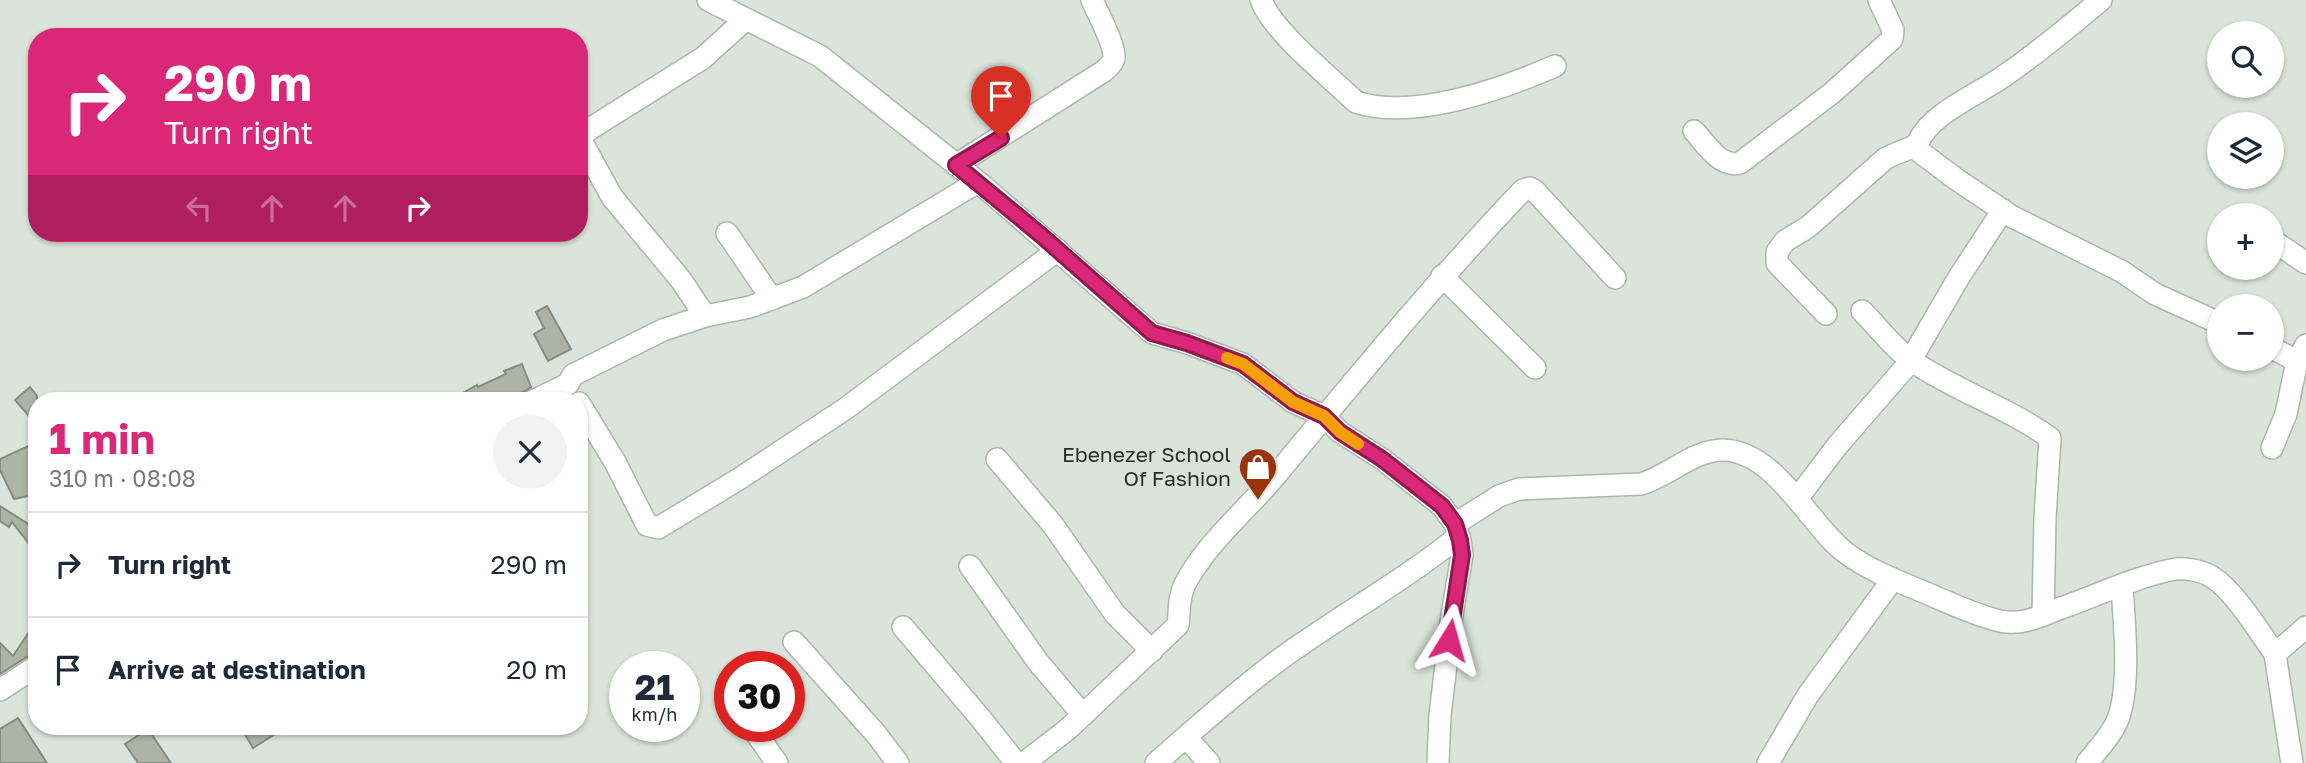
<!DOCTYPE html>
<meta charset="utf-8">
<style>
:root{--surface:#fff;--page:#f2f2f3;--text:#1f2937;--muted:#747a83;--line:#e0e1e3;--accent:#db2777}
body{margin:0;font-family:"Golos Text",sans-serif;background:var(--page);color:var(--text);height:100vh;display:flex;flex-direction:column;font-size:26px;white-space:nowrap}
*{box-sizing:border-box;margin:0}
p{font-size:23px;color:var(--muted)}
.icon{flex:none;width:38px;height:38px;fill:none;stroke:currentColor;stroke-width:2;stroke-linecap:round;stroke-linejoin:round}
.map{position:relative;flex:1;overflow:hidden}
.side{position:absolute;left:28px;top:392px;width:560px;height:343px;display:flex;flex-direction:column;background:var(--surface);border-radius:28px;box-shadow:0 2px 5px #0004}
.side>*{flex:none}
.guide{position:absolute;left:28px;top:28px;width:560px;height:214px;border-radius:28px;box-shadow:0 2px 5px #0004;background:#db2777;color:#fff;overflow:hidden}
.tools{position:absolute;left:2207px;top:21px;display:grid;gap:14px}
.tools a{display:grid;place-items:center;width:77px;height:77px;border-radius:50%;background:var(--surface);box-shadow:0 2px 5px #0004;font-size:35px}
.speed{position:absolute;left:609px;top:651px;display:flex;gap:14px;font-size:35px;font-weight:700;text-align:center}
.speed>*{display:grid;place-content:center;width:91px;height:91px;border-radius:50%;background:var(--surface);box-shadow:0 2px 5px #0004;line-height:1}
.speed small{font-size:18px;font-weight:400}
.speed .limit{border:10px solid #d22;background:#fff;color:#111}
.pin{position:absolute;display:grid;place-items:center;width:60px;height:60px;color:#fff;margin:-72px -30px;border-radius:50% 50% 50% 0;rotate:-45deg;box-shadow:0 0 7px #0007}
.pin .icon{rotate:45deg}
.me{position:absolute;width:77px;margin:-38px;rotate:8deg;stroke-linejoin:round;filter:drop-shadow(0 0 5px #0008)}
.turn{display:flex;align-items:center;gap:24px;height:147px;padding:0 21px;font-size:32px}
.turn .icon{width:91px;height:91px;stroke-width:2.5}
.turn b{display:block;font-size:49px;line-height:60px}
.lanes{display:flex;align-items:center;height:66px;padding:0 21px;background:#0003;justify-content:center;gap:35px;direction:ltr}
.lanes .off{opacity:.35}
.round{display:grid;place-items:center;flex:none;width:74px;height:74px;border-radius:37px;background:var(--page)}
.overview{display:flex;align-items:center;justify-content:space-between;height:119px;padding:0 21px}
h1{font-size:42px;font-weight:700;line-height:52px;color:var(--accent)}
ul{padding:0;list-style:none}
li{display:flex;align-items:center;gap:21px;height:105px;padding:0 21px;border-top:2px solid var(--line)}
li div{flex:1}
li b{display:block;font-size:26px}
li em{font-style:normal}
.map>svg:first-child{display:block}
</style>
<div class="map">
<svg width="2306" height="763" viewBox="0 0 2306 763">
<rect width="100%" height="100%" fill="#dae4da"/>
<g fill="#aeb3a7" stroke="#878c80" stroke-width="2">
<polygon points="547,306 571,349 548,361 534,334 544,328 536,312"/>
<polygon points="522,364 531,387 525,391 500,401 449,401 477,385 478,387 506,374 504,371"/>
<polygon points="30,387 37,396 37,425 15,400"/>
<polygon points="37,442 37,494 14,499 0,470 0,459"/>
<polygon points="0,506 30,525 37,520 37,554 12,522 9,527 0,521"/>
<polygon points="37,620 37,653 30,655 0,674 0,643 13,656"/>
<polygon points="18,718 47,763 0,763 0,729"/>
<polygon points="240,726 288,726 253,748"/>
<polygon points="148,729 171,763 138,763 125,744"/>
</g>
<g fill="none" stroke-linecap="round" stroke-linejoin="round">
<g stroke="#acb6ad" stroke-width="24">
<g id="street">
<polyline points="708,0 820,56 983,186 1152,333 1187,343 1243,364 1293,402 1324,416 1340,432 1382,459 1442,506 1455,524 1460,540 1462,555 1452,615 1440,715 1438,763"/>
<path d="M1261,0C1273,32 1330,77 1356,102C1413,121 1502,89 1555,66"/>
<path d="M1694,131C1706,144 1720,168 1740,163L1832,93L1892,39L1893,30L1879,0"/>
<polyline points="1917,145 1920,152 1956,179 2011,216 2121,271 2155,294 2219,323"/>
<path d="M956,165L1104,71C1108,67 1113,64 1114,58C1115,44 1098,14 1092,0"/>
<polyline points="727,233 772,299"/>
<polyline points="2272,240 2306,263"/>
<polyline points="1442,276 1535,368"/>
<path d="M1862,311C1877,326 1895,350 1912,361C1956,391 2007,407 2050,438L2045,518L2043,615"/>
<path d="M1826,314L1777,263V252L1785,241L1808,227L1886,158L1917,145C1928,114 1979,94 2004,76C2038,53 2070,26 2101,0"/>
<polyline points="705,316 681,280 612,197 583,144 582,137 588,130 703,58 745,20"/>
<polyline points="2272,348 2297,361 2306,345"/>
<polyline points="533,401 568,384 573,375 663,330 705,316 750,307 803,287 978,182"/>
<polyline points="579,403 615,462 647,525 658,528 739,479 845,409 1058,250"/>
<polyline points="2272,448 2286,414 2297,361"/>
<polyline points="997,459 1053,525 1115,614 1152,651"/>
<polyline points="1797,499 1837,446 1909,363 1959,277 2003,210"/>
<path d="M1455,524L1499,496L1519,489L1641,484C1669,476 1693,450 1723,450C1776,451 1809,525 1846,553C1870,571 1898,581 1926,593C1950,603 1974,615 2000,621C2022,626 2041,616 2061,608C2096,596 2140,575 2176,569C2187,568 2203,571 2212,577C2234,590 2260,633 2275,654"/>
<polyline points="970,566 1038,662 1083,715"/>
<polyline points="903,627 982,720 1016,763"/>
<polyline points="794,642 876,734 898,763"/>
<polyline points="0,690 37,666"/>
<polyline points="728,696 730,698"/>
<polyline points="751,726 777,763"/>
<polyline points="1186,737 1209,763"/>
<path d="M1024,763L1068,729L1178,625C1180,610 1178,598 1185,584C1207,542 1246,511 1276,475C1357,378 1436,281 1523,190L1530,188L1535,191L1615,278"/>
<path d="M1156,763C1196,728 1236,692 1279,660C1338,617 1402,582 1459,536"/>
<polyline points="1768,763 1808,695 1893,579"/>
<path d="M2087,763C2097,750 2112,735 2118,719C2131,684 2124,622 2122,585"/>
<polyline points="2292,763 2275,654 2306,627"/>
</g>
</g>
<use href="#street" stroke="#fff" stroke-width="21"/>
</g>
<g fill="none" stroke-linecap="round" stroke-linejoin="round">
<g stroke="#8e194d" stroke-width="18">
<polyline id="route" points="1001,138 956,165 1042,236 1152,333 1187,343 1243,364 1293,402 1324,416 1340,432 1382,459 1442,506 1455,524 1460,540 1462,555 1449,640"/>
</g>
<use href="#route" stroke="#db2777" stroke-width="12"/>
<polyline stroke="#f59e0b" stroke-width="12" points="1227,358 1243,364 1293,402 1324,416 1340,432 1358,444"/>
</g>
<defs>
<g id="shop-pin" transform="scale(2.0125)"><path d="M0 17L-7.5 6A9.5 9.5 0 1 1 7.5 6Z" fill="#9a340c" stroke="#dae4da"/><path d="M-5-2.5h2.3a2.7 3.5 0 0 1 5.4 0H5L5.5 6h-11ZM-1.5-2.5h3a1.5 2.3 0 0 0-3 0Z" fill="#fff"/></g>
</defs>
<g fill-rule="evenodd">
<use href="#shop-pin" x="1258" y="467"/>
</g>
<g text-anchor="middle" stroke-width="5" stroke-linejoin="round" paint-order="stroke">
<g font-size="21" fill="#2b2f2b" stroke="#dae4da" text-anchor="end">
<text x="1231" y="462">Ebenezer School<tspan x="1231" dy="24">Of Fashion</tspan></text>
</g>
</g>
</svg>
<div class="tools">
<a><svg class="icon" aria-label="search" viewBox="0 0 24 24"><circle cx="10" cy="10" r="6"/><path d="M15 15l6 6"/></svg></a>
<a><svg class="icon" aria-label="layers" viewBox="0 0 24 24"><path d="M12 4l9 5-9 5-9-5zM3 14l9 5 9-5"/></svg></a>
<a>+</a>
<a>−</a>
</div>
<div class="speed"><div>21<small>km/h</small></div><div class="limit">30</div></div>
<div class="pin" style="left:1001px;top:138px;background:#d93025"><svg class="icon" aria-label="arrive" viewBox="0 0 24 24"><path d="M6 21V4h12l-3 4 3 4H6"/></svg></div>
<svg class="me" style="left:1449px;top:640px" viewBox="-20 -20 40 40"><path d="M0-17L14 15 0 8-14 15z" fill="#db2777" stroke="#fff" stroke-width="4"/></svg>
<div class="guide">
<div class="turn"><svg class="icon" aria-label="right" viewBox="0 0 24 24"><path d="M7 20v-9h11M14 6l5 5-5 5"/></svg><div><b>290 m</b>Turn right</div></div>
<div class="lanes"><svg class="icon off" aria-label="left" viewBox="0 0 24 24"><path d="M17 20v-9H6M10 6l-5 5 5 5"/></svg><svg class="icon off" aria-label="ahead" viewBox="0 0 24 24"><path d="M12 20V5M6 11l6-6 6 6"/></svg><svg class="icon off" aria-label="ahead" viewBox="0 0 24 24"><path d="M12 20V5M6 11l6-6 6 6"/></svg><svg class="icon" aria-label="right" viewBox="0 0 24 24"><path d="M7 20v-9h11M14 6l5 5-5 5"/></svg></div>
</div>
<section class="side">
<div class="overview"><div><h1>1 min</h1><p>310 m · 08:08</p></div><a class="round"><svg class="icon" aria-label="close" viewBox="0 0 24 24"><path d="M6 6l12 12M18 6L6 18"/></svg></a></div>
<ul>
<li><svg class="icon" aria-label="right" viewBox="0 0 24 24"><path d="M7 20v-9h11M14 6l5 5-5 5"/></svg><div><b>Turn right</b></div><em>290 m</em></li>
<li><svg class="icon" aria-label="arrive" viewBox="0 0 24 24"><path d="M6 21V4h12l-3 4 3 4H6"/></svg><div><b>Arrive at destination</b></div><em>20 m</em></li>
</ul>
</section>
</div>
